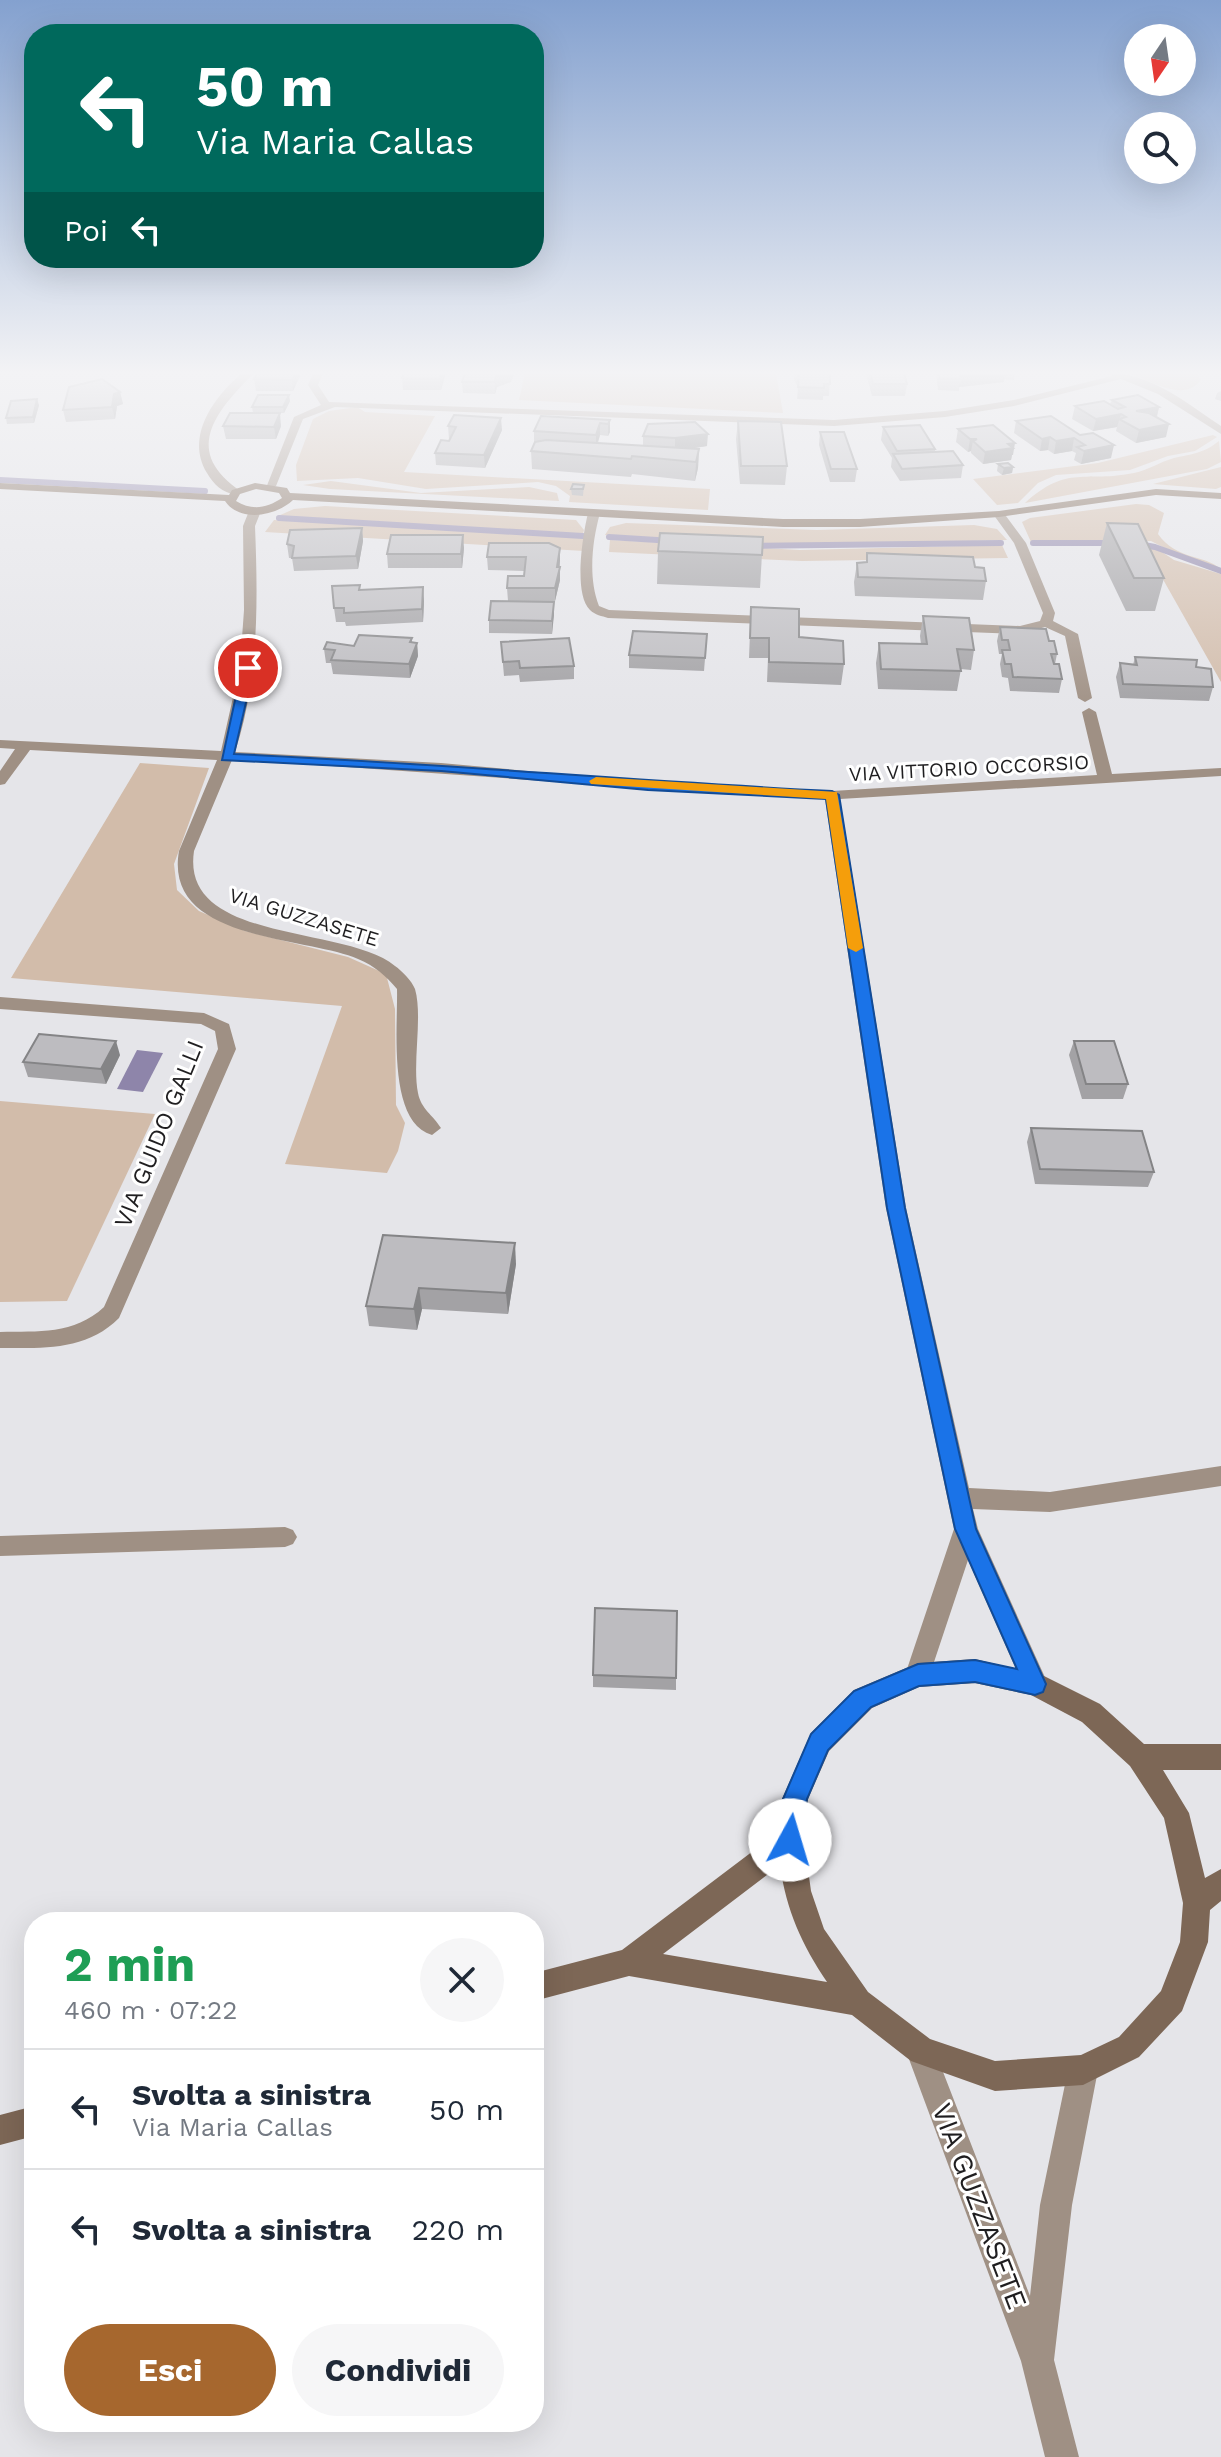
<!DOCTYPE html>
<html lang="it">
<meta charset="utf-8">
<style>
:root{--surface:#fff;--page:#f6f6f7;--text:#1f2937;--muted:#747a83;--line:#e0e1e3;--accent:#a6672e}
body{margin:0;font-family:"Work Sans",sans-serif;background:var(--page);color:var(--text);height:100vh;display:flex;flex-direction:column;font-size:30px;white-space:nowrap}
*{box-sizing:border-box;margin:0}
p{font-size:26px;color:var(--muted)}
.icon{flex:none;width:44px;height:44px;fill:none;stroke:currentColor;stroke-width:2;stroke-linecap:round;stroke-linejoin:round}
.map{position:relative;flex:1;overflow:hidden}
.details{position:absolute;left:24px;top:1912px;width:520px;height:520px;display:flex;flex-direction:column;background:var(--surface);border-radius:32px;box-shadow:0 8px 32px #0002}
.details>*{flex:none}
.top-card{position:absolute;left:24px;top:24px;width:520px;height:244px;border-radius:32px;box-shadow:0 8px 32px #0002;background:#00695c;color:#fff;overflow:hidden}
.needle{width:52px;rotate:193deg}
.fabs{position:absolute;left:1124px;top:24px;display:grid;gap:16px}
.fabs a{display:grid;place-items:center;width:72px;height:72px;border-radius:50%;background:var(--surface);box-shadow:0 8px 32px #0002;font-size:40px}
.pin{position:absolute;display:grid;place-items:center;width:68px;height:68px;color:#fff;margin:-34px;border:4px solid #fff;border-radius:50%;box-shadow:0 2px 8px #0007}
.me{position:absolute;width:88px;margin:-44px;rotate:6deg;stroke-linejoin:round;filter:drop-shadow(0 0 6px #0008)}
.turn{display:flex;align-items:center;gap:28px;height:168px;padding:0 40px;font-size:36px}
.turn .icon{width:104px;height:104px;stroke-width:2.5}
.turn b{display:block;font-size:56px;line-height:68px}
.then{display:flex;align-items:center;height:76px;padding:0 40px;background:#0003;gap:16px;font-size:30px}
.round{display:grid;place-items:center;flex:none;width:84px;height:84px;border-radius:42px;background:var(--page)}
.summary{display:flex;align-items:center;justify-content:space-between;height:136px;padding:0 40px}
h1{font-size:48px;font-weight:700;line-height:60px;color:#1e9e55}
.button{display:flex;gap:16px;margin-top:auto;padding:16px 40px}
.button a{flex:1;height:92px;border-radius:48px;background:var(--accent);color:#fff;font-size:32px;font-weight:700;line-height:92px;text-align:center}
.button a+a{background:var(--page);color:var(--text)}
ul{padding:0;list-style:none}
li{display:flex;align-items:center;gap:24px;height:120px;padding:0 40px;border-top:2px solid var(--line)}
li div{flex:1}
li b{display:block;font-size:30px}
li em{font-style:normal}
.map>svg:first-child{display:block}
</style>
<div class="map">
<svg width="1221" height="2457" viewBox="0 0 1221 2457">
<rect width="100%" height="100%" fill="#e5e5e9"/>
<g fill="#d2bcaa">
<polygon points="525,373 776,373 783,413 519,400"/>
<path d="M1129,373H1196L1201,380C1183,403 1152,381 1129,373Z"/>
<polygon points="357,407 365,412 435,416 404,472 710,489 708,510 569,502 570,496 556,486 538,482 426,489 358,478 297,481 296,465 313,419 329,411"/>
<polygon points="1213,435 1217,437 1195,451 1168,456 1130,470 1056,475 1038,483 1018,503 997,505 973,479 1098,463"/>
<path d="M1219,441L1221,462L1207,469L1025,503C1068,464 1085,483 1134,473C1148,470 1160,462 1174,458C1193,454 1204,453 1219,441Z"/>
<polygon points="1221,467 1221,487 1216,489 1153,484"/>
<polygon points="331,481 421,493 529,487 557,493 559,501 330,489 303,485"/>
<path d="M1136,504L1149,505L1164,513L1158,534C1176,560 1203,554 1221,569L1192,562L1151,541L1031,542L1022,522L1030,518Z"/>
<polygon points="325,506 576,520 584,530 583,534 278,516 294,509"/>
<polygon points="274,520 583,538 584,551 265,532"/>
<polygon points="626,523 817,530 974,525 997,529 1007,540 800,546 605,535 610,527"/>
<polygon points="610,540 800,550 1002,545 1008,558 802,561 609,552"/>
<polygon points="1143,544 1153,546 1174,560 1221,574 1221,682"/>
<polygon points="140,763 209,768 174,864 177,890 199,911 245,931 348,957 386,974 395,1009 396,1105 405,1123 398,1151 387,1173 285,1164 342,1006 11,978"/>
<polygon points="0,1101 155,1114 67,1301 0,1302"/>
</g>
<polygon fill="#8e85aa" points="137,1050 163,1053 143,1092 117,1089"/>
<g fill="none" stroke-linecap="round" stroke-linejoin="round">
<g stroke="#8e85aa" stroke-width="6">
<polyline points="0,480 205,491"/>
<polyline points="279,518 583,536"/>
<polyline points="609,537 673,541"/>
<polyline points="1033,543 1115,543"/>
<polyline points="1133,543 1155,547 1221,571"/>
<polyline points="750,546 1001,543"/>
</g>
<g fill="#9f9084" fill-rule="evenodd">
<path d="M242,373H254C214,413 182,452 242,492L236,495C222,492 214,485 207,473C185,436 214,397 242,373Z"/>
<path d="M313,373H323L318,385L329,402L834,420L945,411L1014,400L1112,376L1109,373C1151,373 1188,404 1221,426V434L1158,394L1121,379L1014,406L945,417L834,426L335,407L303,419L276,486L266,488L294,417L321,405L308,385Z"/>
<path d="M255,508L261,511L255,526C258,602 259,679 235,752L441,763L648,782L832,791L1097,775L1082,712L1089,708L1096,712L1112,774L1221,768V776L840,799L906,1208L969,1488L1050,1492L1221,1466V1486L1050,1512L973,1509L978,1529L1048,1684L1044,1692L1035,1696L1026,1692L968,1560L927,1683L918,1687L909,1683L905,1675L954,1529L886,1208L825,799C627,789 430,771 232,760L194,851C180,944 346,925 395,966C401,970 412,981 415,989C423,1017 412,1063 418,1093C421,1109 433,1115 441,1128L432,1135C387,1122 398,1026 397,989C386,976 375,966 358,959C306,936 163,942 179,851L217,760L30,750L5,784L0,785V771L15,749L0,748V740L221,751L240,666L244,610L243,526L249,511Z"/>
<path d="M594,510L600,513C592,542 588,578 599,606L609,610L1020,626L1040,621L1043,613L1014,543L993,514L1003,512L1026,543L1055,613L1053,621L1078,634L1092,698L1085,702L1078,698L1065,636L1045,627L1020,634L608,618C602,616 595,615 590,610C573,594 583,534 588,513Z"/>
<path d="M0,997L204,1013L229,1024L236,1049L119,1318C86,1351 44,1348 0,1348V1332C38,1331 74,1335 104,1307L218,1049L215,1031L201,1024L0,1009Z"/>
<polygon points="285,1527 293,1530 297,1537 293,1544 285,1547 0,1556 0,1536"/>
<polygon points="921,2036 931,2041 1030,2296 1040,2205 1068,2070 1072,2059 1083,2055 1094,2059 1098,2070 1072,2205 1054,2360 1079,2457 1045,2457 1021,2361 906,2051 911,2041"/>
</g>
<g fill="#7d6756" fill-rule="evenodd">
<path d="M0,483L229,495L232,490L255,483L287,488L290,493L783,519H860L999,511L1156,489L1221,493V499L1156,495L999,517L860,527H783L293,500C276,516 240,523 225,501L0,489ZM256,489L279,493L282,498C267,508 252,511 236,501L240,494Z"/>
<path d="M975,1659L1044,1676L1100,1704L1144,1744H1221V1770H1163L1189,1813L1205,1878L1221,1869V1901L1210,1910L1208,1942L1182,2011L1139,2057L1083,2085L995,2091L911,2061L852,2015L629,1976L534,2001V1973L622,1950L777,1833L782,1799L811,1733L854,1690L918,1663ZM975,1683L1031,1695L1082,1722L1130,1766L1164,1818L1183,1903L1180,1942L1161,1991L1119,2037L1081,2055L995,2061L930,2039L868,1992L824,1929L811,1891L804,1840L808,1799L829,1751L872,1708L919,1687ZM780,1865C786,1910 802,1945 827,1982L663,1954Z"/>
<polygon points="34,2106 34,2136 0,2145 0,2115"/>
</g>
</g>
<g fill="#a3a2a5">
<polygon points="257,373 300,373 300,376 293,391 256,391 254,379"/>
<polygon points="404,373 446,373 441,390 403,390 402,378"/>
<polygon points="795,373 830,373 829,396 823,396 823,400 797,399 798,387 794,380"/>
<polygon points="866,373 904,373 907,384 905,396 872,396"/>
<polygon points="936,373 1015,373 1014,380 1004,379 1004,382 959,387 959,391 938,390"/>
<polygon points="462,382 511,382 497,387 495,394 463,393"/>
<polygon points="1221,391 1221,401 1215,399 1217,393"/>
<polygon points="120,392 123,404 117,406 115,419 66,422 63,410"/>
<polygon points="1112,400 1159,407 1157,417 1166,437 1136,443 1116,431 1117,427 1093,431 1072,419 1075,406 1110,404"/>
<polygon points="290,401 284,413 253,413 252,407"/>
<polygon points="39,405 34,423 7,424 6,418"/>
<polygon points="1051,416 1111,458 1081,464 1074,460 1076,453 1072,451 1054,454 1048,450 1040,451 1014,433 1016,421"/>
<polygon points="610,420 610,432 608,436 600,435 598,443 643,446 643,436 648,424 707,446 688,449 699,449 698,468 695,481 632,474 631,477 532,469 531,451 534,443 534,431"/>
<polygon points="738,421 787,466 785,485 740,484 736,439"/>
<polygon points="223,426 281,426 276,439 226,439"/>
<polygon points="448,426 502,430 485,468 436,465 435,453 450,439 449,439"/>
<polygon points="883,427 935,449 935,452 963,465 961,478 900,481 891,467 892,458 881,440"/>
<polygon points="958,429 1013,455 1012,455 1011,460 983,464 971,453 971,451 968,452 956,442"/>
<polygon points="820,432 857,469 855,482 830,482 819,445"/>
<polygon points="998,464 1013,467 1012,473 1002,475 997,471"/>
<polygon points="584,485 583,496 572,495 571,489"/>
<polygon points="1107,523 1164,578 1155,611 1126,611 1099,555"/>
<polygon points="362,528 363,541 358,569 294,571 292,558 289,558 287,544"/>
<polygon points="763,537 760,588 657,584 658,551"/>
<polygon points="464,548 462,568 388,568 387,554"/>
<polygon points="560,548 560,580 555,601 508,601 507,588 524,576 524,571 488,570 487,557"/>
<polygon points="867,553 975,567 986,581 983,600 855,596 854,582 857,563 866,562"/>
<polygon points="360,585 360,590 424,601 423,622 346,626 345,622 336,622 334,608"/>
<polygon points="554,602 552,634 489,633 489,620"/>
<polygon points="751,607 844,664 841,685 767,682 768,658 749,658"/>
<polygon points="923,616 974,650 971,670 961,669 957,691 878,689 876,663 879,643 921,644 920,636"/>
<polygon points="1000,627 1049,641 1057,654 1055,664 1062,679 1059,693 1010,691 1008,678 1002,677 1000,664 1002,654 999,654 997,641"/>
<polygon points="707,634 704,671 629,668 629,655"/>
<polygon points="412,638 412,643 417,643 418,656 410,678 333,674 331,663 326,663 324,649"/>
<polygon points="501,642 574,666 574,679 520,682 519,675 504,676"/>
<polygon points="1135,657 1196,667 1213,687 1209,701 1120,698 1116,677 1120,663 1133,665"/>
<polygon points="1074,1041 1128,1084 1123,1099 1082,1099 1069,1055"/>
<polygon points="120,1055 106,1084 28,1077 23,1062"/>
<polygon points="1031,1128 1154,1172 1148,1187 1035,1184 1027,1142"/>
<polygon points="383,1235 516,1264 508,1314 422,1309 417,1330 369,1326 366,1306"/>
<polygon points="593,1675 676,1678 676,1690 593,1687"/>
</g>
<g fill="#848486">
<polygon points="295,373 300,373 300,376 293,391 292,380"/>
<polygon points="441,373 446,373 441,390 440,379"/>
<polygon points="501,373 515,373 511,382 497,387 495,394 495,382 496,375"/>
<polygon points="975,373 1005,373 1004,382 959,387 961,379 960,375"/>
<polygon points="120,392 123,404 117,406 115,419 112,407 114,394"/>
<polygon points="289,395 290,401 284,413 283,407"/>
<polygon points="37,399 39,405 34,423 33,417"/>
<polygon points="1159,407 1156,419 1136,411"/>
<polygon points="280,413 281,426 276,439 274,427"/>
<polygon points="1121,414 1117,427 1093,431 1096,419"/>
<polygon points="501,418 502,430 485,468 484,455"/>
<polygon points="610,420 610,432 608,436 608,424"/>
<polygon points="600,423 600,435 596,447 596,435"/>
<polygon points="1169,424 1166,437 1136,443 1139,430"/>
<polygon points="708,434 707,446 675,451 675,438"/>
<polygon points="1050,437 1048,450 1040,451 1042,439"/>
<polygon points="1074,438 1072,451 1054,454 1056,441"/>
<polygon points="970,439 977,439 973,441 971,451 968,452"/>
<polygon points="1015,443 1013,455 1012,455 1011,460 983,464 985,452 1008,444"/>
<polygon points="1114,445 1111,458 1081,464 1084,451"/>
<polygon points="699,449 698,468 695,481 696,462"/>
<polygon points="1013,467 1012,473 1002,475 1004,468"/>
<polygon points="362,528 363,541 358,569 356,556"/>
<polygon points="463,535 464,548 462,568 461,554"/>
<polygon points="560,548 560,561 558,573 560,567 560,580 555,601 555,588"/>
<polygon points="423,587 424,601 423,622 422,609"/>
<polygon points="554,602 554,615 552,634 552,621"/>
<polygon points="417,643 418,656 410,678 409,664"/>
<polygon points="116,1041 120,1055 106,1084 101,1069"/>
<polygon points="515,1243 516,1264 508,1314 506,1293"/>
<polygon points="419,1288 422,1309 417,1330 414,1309"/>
</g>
<g fill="#bdbcc0" stroke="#848486" stroke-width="2">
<polygon points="257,373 295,373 292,380 254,379"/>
<polygon points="404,373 441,373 440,379 402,378"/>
<polygon points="465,373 501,373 496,375 495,382 462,382"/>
<polygon points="798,373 830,373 830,384 824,384 824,388 798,387 799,375"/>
<polygon points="871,373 904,373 907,384 873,384"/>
<polygon points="939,373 975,373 960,375 961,379 940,379"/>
<polygon points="102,379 120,392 114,394 112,407 63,410 69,387"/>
<polygon points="258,395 289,395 283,407 252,407"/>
<polygon points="1138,395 1159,407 1136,411 1149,413 1169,424 1139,430 1119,419 1126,417 1121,414 1096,419 1075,406 1104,401 1118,409 1125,407 1112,400"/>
<polygon points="37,399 33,417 6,418 11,401"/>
<polygon points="230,413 280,413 274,427 223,426"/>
<polygon points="454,415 501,418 484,455 435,453 441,440 449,441 456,427 448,426"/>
<polygon points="541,416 610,420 608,424 600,423 596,435 534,431"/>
<polygon points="1051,416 1080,435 1093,433 1114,445 1084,451 1077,447 1085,445 1074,438 1056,441 1050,437 1042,439 1016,421"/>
<polygon points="738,421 781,422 787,466 741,466"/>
<polygon points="695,422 708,434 675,438 643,436 648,424"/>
<polygon points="920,425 935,449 897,451 883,427"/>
<polygon points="993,425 1015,443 1008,444 1013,448 985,452 973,441 977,439 970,439 958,429"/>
<polygon points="820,432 844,432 857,469 831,469"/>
<polygon points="546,440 699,449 696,462 632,456 631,459 531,451 535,442"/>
<polygon points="953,451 963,465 902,469 893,454"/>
<polygon points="1008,463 1013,467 1004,468 998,464"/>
<polygon points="573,484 584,485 583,489 571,489"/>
<polygon points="1107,523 1138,524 1164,578 1134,578"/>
<polygon points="362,528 356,556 292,558 294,546 287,544 290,530"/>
<polygon points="660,533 763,537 762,555 658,551"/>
<polygon points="391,535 463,535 461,554 387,554"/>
<polygon points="489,543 549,543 560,548 557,567 560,567 555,588 507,588 508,576 524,576 526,557 487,557"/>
<polygon points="867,553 973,557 975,567 984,568 986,581 858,577 857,563 867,562"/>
<polygon points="360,585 359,590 423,587 422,609 344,613 344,608 334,608 332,586"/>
<polygon points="491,601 554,602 552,621 489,620"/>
<polygon points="751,607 799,609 799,637 843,641 844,664 769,662 769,638 750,638"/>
<polygon points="923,616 969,618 974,650 957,649 961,671 881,669 879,643 927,644"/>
<polygon points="1000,627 1046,629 1049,641 1054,641 1057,654 1051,654 1054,664 1059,664 1062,679 1013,677 1011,664 1005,664 1002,650 1010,650 1008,640 1002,640"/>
<polygon points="633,631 707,634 705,658 629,655"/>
<polygon points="359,635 412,638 410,642 417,643 409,664 331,660 335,650 324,649 327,642 354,646"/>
<polygon points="569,638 574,666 520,668 519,661 503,662 501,642"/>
<polygon points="1135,657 1197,660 1196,667 1211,669 1213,687 1123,684 1120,663 1137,665"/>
<polygon points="39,1034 116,1041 101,1069 23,1062"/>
<polygon points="1074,1041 1114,1041 1128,1084 1086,1084"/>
<polygon points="1031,1128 1142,1131 1154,1172 1040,1169"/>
<polygon points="383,1235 515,1243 506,1293 419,1288 414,1309 366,1306"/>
<polygon points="595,1608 677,1611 676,1678 593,1675"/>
</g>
<linearGradient id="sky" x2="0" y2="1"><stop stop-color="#84a1cf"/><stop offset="0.52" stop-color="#f3f3f5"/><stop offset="1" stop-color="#f3f3f5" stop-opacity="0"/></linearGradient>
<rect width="1221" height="717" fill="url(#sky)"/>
<path fill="#1a73e8" stroke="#114b97" stroke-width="2" d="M248,665L254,668L234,754C434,763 632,781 832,791L839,795L905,1208L976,1529L1046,1684L1043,1692L1035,1695L975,1682L919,1686L871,1707L828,1750L807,1799L799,1849L790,1853L782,1849L778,1840L783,1799L811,1734L854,1691L918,1664L975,1660L1017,1669L955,1529L887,1208L826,799L648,790L441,771L222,760L242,668Z"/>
<polygon fill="#f59e0b" points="596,777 837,792 863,948 856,952 848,948 826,799 591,784 589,781"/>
<g text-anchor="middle" stroke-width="6" stroke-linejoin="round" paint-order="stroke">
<g font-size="20" fill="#1f1e20" stroke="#fff">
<text transform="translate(969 768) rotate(-3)" y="7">VIA VITTORIO OCCORSIO</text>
<text transform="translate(304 917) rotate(17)" y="7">VIA GUZZASETE</text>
</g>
<g font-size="24" fill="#1f1e20" stroke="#fff">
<text transform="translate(159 1134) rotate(-68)" y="8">VIA GUIDO GALLI</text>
</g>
<g font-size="28" fill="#1f1e20" stroke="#fff">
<text transform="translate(980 2206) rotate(69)" y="10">VIA GUZZASETE</text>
</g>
</g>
</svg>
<div class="fabs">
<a><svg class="needle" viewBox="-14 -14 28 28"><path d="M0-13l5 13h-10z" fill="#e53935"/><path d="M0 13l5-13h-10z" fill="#747a83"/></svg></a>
<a><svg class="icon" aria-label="search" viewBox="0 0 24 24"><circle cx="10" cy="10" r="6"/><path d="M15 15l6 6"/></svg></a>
</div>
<div class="pin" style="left:248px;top:668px;background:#d93025"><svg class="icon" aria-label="arrive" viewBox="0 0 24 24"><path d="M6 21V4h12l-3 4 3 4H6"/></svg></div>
<svg class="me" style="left:790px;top:1840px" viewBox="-20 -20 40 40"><circle r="19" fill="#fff"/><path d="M0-13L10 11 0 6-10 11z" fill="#1a73e8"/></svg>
<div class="top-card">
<div class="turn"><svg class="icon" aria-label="left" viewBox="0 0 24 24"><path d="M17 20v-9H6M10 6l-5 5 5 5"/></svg><div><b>50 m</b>Via Maria Callas</div></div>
<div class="then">Poi<svg class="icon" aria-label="left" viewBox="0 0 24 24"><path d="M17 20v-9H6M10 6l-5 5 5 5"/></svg></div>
</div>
<section class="details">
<div class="summary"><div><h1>2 min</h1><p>460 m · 07:22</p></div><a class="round"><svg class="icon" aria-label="close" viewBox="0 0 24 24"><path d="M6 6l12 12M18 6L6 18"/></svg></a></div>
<ul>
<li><svg class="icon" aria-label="left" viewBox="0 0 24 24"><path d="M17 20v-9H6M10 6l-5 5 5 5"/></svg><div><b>Svolta a sinistra</b><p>Via Maria Callas</p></div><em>50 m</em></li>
<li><svg class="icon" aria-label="left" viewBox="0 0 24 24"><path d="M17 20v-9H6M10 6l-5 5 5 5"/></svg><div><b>Svolta a sinistra</b></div><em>220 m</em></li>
</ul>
<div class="button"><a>Esci</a><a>Condividi</a></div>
</section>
</div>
